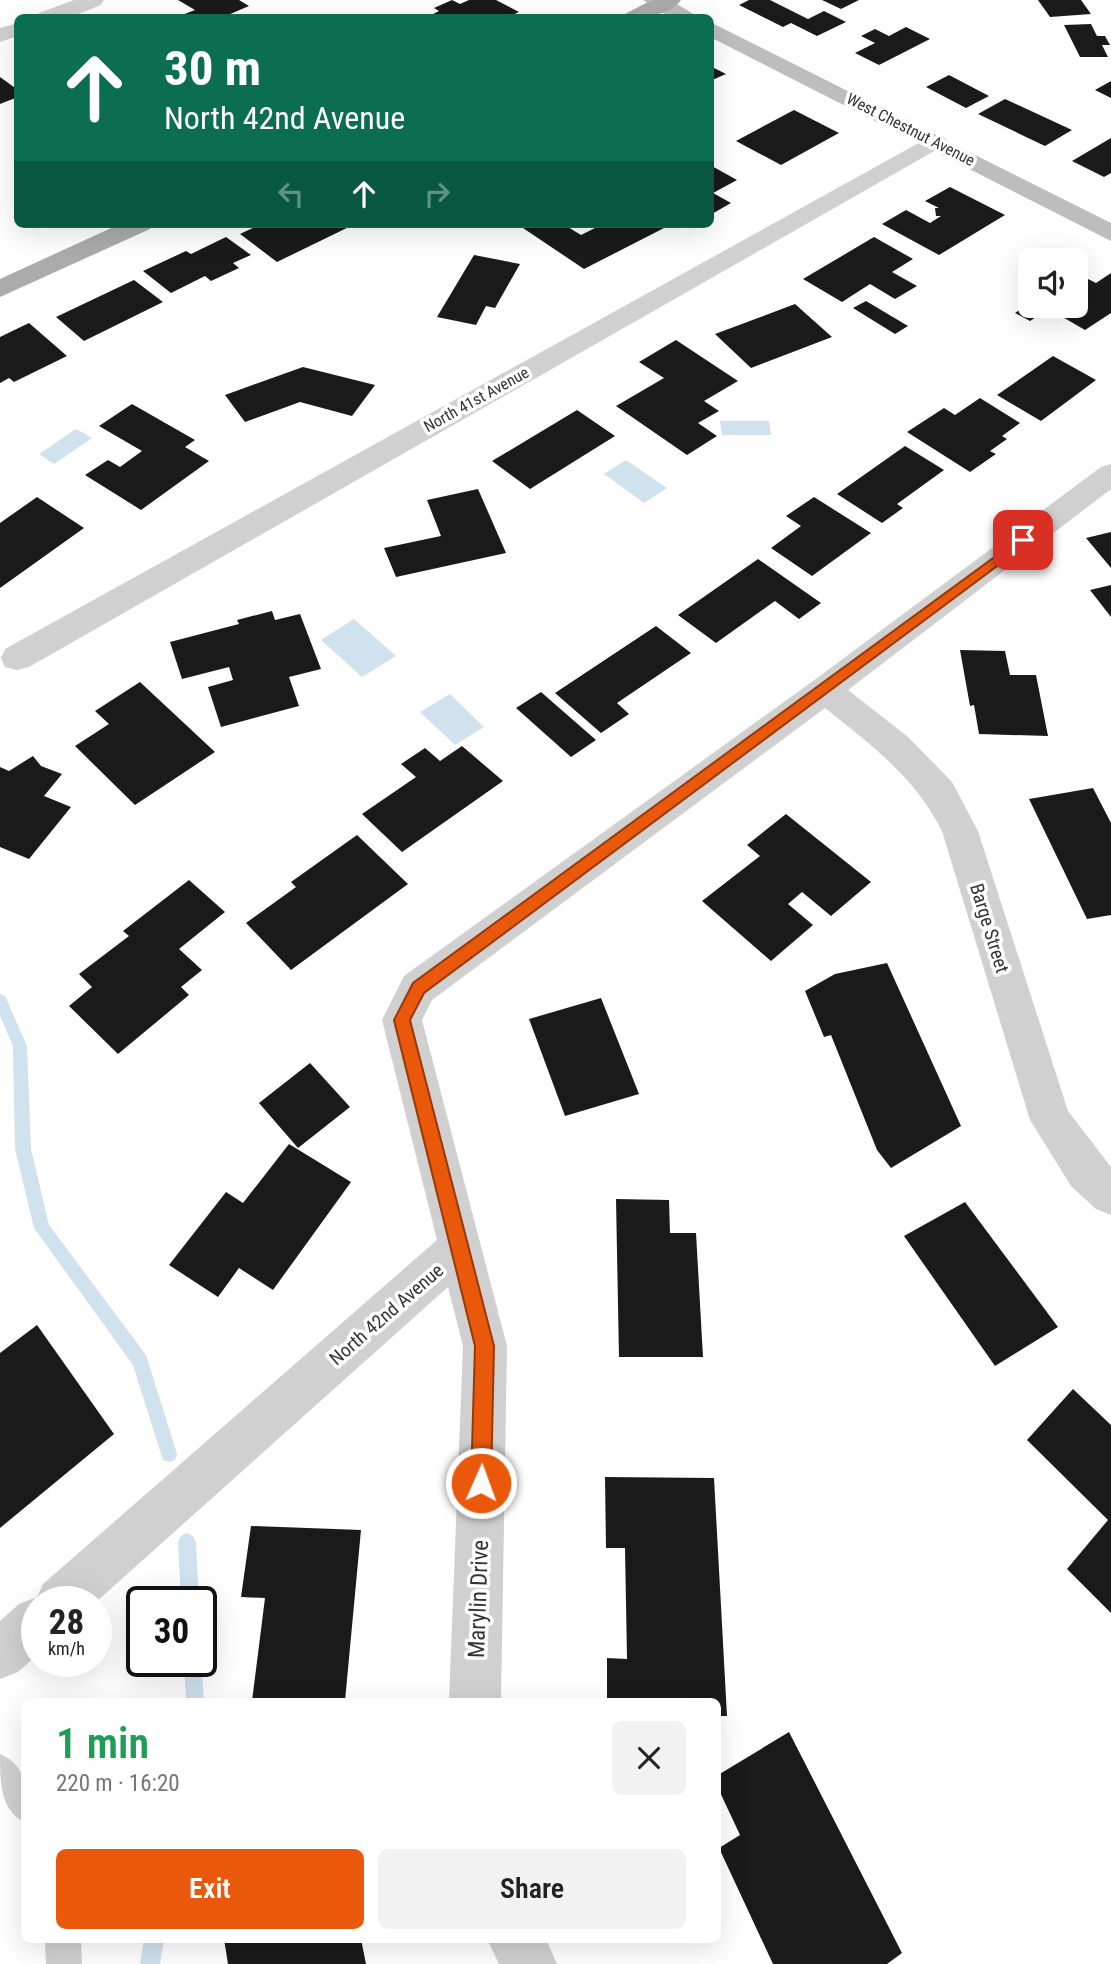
<!DOCTYPE html>
<meta charset="utf-8">
<style>
:root{--surface:#fff;--page:#f2f2f2;--text:#222;--muted:#767676;--accent:#ea580c}
body{margin:0;font-family:"Roboto Condensed",sans-serif;background:var(--page);color:var(--text);height:100vh;display:flex;flex-direction:column;font-size:26px;white-space:nowrap}
*{box-sizing:border-box;margin:0}
p{font-size:23px;color:var(--muted)}
.icon{flex:none;width:38px;height:38px;fill:none;stroke:currentColor;stroke-width:2;stroke-linecap:round;stroke-linejoin:round}
.map{position:relative;flex:1;overflow:hidden}
.side{position:absolute;left:21px;top:1698px;width:700px;height:245px;display:flex;flex-direction:column;background:var(--surface);border-radius:10px;box-shadow:0 7px 28px #0002}
.side>*{flex:none}
.guide{position:absolute;left:14px;top:14px;width:700px;height:214px;border-radius:10px;box-shadow:0 7px 28px #0002;background:#0b6e4f;color:#fff;overflow:hidden}
.buttons{position:absolute;left:1018px;top:248px;display:grid;gap:14px}
.buttons a{display:grid;place-items:center;width:70px;height:70px;border-radius:10px;background:var(--surface);box-shadow:0 7px 28px #0002;font-size:35px}
.speed{position:absolute;left:21px;top:1586px;display:flex;gap:14px;font-size:35px;font-weight:700;text-align:center}
.speed>*{display:grid;place-content:center;width:91px;height:91px;border-radius:50%;background:var(--surface);box-shadow:0 7px 28px #0002;line-height:1}
.speed small{font-size:18px;font-weight:400}
.speed .limit{border:4px solid #111;border-radius:10px;background:#fff;color:#111}
.pin{position:absolute;display:grid;place-items:center;width:60px;height:60px;color:#fff;margin:-30px;border-radius:14px;box-shadow:0 4px 10px #0006}
.me{position:absolute;width:77px;margin:-38px;rotate:2deg;stroke-linejoin:round;filter:drop-shadow(0 0 5px #0008)}
.turn{display:flex;align-items:center;gap:24px;height:147px;padding:0 35px;font-size:32px}
.turn .icon{width:91px;height:91px;stroke-width:2.5}
.turn b{display:block;font-size:49px;line-height:60px}
.lanes{display:flex;align-items:center;height:66px;padding:0 35px;background:#0003;justify-content:center;gap:35px;direction:ltr}
.lanes .off{opacity:.35}
.round{display:grid;place-items:center;flex:none;width:74px;height:74px;border-radius:10px;background:var(--page)}
.summary{display:flex;align-items:center;justify-content:space-between;height:119px;padding:0 35px}
h1{font-size:42px;font-weight:600;line-height:52px;color:#1e9e55}
.primary-button{display:flex;gap:14px;margin-top:auto;padding:14px 35px}
.primary-button a{flex:1;height:80px;border-radius:10px;background:var(--accent);color:#fff;font-size:28px;font-weight:600;line-height:80px;text-align:center}
.primary-button a+a{background:var(--page);color:var(--text)}
.map>svg:first-child{display:block}
</style>
<div class="map">
<svg width="1111" height="1964" viewBox="0 0 1111 1964">
<rect width="100%" height="100%" fill="#fff"/>
<g fill="#cfe2ee">
<polygon points="720,421 769,421 771,435 722,435"/>
<polygon points="76,429 92,438 54,464 39,454"/>
<polygon points="626,460 667,488 644,503 604,474"/>
<polygon points="354,619 396,656 362,677 321,640"/>
<polygon points="450,694 484,727 455,745 420,712"/>
</g>
<g fill="none" stroke-linecap="round" stroke-linejoin="round">
<g fill="#cfe2ee" fill-rule="evenodd">
<polygon points="0,994 5,996 27,1046 31,1149 49,1225 146,1355 177,1454 175,1460 169,1462 163,1460 161,1454 133,1365 34,1228 15,1149 13,1046 0,1016"/>
<polygon points="187,1533 193,1536 196,1542 199,1601 181,1601 178,1542 181,1536"/>
<polygon points="201,1659 204,1701 186,1701 184,1661 201,1661"/>
<polygon points="144,1939 164,1939 160,1964 140,1964"/>
</g>
</g>
<g fill="#1a1a1a">
<polygon points="178,0 239,0 249,6 221,18 185,18 182,15 195,10"/>
<polygon points="452,0 460,4 469,0 496,0 519,12 506,18 425,18 439,11 434,8"/>
<polygon points="749,0 770,0 808,19 824,11 846,22 817,36 791,23 783,27 739,5"/>
<polygon points="822,0 859,0 841,9"/>
<polygon points="1038,0 1081,0 1091,14 1050,17"/>
<polygon points="1091,24 1097,36 1105,36 1110,45 1102,45 1108,57 1080,57 1064,25"/>
<polygon points="906,27 930,39 879,65 855,53 875,43 861,36 875,29 889,36"/>
<polygon points="710,66 726,74 710,81"/>
<polygon points="949,75 989,96 966,108 926,87"/>
<polygon points="0,77 18,90 18,97 0,104"/>
<polygon points="1111,81 1111,98 1095,90"/>
<polygon points="1005,99 1072,130 1045,146 978,114"/>
<polygon points="794,110 839,133 781,165 736,141"/>
<polygon points="1111,138 1111,173 1104,177 1072,161"/>
<polygon points="710,165 737,180 713,193 731,203 710,215"/>
<polygon points="950,187 1005,215 939,255 882,224 906,210 930,223 941,216 936,216 935,208 939,208 925,201"/>
<polygon points="261,224 355,224 277,262 240,234"/>
<polygon points="517,224 563,224 581,235 603,224 668,226 584,269"/>
<polygon points="226,237 251,255 233,263 239,268 211,281 205,276 171,293 143,271 186,251 191,254"/>
<polygon points="874,237 913,259 892,272 917,286 895,299 870,284 842,302 803,279"/>
<polygon points="474,255 520,264 495,308 486,306 476,325 437,317"/>
<polygon points="1111,273 1111,313 1085,330 1047,308 1076,306 1076,282 1084,277 1096,283"/>
<polygon points="134,280 163,302 84,341 56,317"/>
<polygon points="866,301 908,326 895,334 853,308"/>
<polygon points="1031,302 1031,306 1047,310 1030,321 1015,313"/>
<polygon points="795,304 832,337 751,368 715,334"/>
<polygon points="29,323 67,356 14,382 9,378 0,383 0,337"/>
<polygon points="676,340 738,381 704,401 719,411 698,423 717,436 687,455 616,406 664,378 639,362"/>
<polygon points="1053,356 1096,380 1041,421 997,395"/>
<polygon points="303,367 375,385 352,416 300,402 245,422 225,395"/>
<polygon points="980,398 1020,423 1002,436 1007,439 990,451 996,454 970,472 907,432 944,408 955,415"/>
<polygon points="132,404 195,440 185,447 209,461 141,510 85,475 108,460 120,467 142,451 99,426"/>
<polygon points="577,410 615,436 530,489 492,461"/>
<polygon points="905,446 944,470 897,504 903,508 882,523 837,494"/>
<polygon points="478,489 506,553 396,577 384,548 441,536 427,500"/>
<polygon points="37,497 84,528 0,588 0,523"/>
<polygon points="814,497 871,533 812,576 771,548 801,526 786,516"/>
<polygon points="1111,532 1111,568 1086,538"/>
<polygon points="758,559 821,603 799,619 775,601 716,643 678,615"/>
<polygon points="1111,585 1111,617 1090,590"/>
<polygon points="272,611 275,620 300,614 321,669 289,677 299,706 221,727 208,687 233,680 229,667 182,679 170,642 239,624 237,620"/>
<polygon points="656,626 691,653 617,703 629,714 601,733 555,693"/>
<polygon points="960,650 1005,651 1010,675 1036,675 1048,736 979,734 974,705 970,706"/>
<polygon points="140,682 215,752 135,805 75,746 109,724 95,711"/>
<polygon points="541,692 596,740 571,757 516,708"/>
<polygon points="462,746 503,781 402,852 362,814 416,777 401,764 425,748 440,761"/>
<polygon points="33,756 41,766 62,774 44,796 71,807 29,859 0,847 0,767 9,771"/>
<polygon points="1093,788 1111,823 1111,915 1087,919 1029,799"/>
<polygon points="786,814 871,882 831,916 802,892 788,904 813,925 771,961 702,901 760,856 747,845"/>
<polygon points="357,835 408,884 291,970 246,923 296,887 291,882"/>
<polygon points="189,880 225,912 179,949 202,970 181,987 189,995 118,1054 69,1006 92,987 79,974 129,936 123,931"/>
<polygon points="887,963 961,1126 891,1168 877,1150 831,1035 824,1037 805,991 835,974"/>
<polygon points="601,998 639,1094 565,1116 529,1019"/>
<polygon points="310,1063 350,1107 298,1148 259,1103"/>
<polygon points="289,1144 351,1182 273,1290 239,1268 218,1297 169,1265 226,1192 243,1203"/>
<polygon points="616,1199 669,1200 670,1233 696,1233 703,1357 619,1357"/>
<polygon points="965,1202 1058,1327 995,1366 904,1236"/>
<polygon points="37,1325 114,1434 0,1528 0,1353"/>
<polygon points="1073,1389 1111,1425 1111,1613 1067,1569 1108,1520 1027,1440"/>
<polygon points="605,1477 714,1478 727,1716 718,1716 718,1701 607,1701 607,1658 627,1659 625,1548 606,1548"/>
<polygon points="251,1526 361,1530 345,1701 252,1701 265,1598 241,1597"/>
<polygon points="789,1732 902,1953 887,1964 773,1964 719,1848 740,1835 718,1788 718,1775"/>
<polygon points="224,1939 361,1939 366,1964 228,1964"/>
</g>
<g fill="none" stroke-linecap="round" stroke-linejoin="round">
<g fill="#d0d0d0" fill-rule="evenodd">
<path d="M0,1754C30,1767 27,1794 24,1822C0,1810 0,1781 0,1754Z"/>
<polygon points="45,1939 81,1939 82,1964 46,1964"/>
</g>
<g fill="#d0d0d0" fill-rule="evenodd">
<polygon points="74,0 104,0 101,5 68,18 36,18 39,13"/>
<polygon points="18,23 18,36 0,42 0,28"/>
<polygon points="935,134 943,136 947,141 943,146 29,667 17,670 5,667 1,658 5,649"/>
<path d="M1111,464V489L848,690L908,737L952,782L978,831L1068,1111L1111,1167V1215L1096,1209L1071,1186L1030,1120L942,831C914,776 871,745 825,708L432,1000L422,1020L507,1346L501,1701H449L463,1346L448,1287L96,1602L37,1601V1655L18,1672L0,1679V1621L19,1604L37,1597L43,1584L437,1240L382,1020L404,976L813,681L1101,467Z"/>
<polygon points="487,1939 546,1939 557,1964 499,1964"/>
</g>
<g fill="#bdbdbd" fill-rule="evenodd">
<polygon points="643,0 670,0 700,18 671,18"/>
<polygon points="710,22 1111,223 1111,241 710,37"/>
</g>
<g fill="#ababab" fill-rule="evenodd">
<path d="M652,0H681C668,18 637,18 617,18Z"/>
<polygon points="120,224 154,224 150,229 0,297 0,279"/>
</g>
</g>
<polygon fill="#ea580c" stroke="#983908" stroke-width="2" points="1023,536 1029,540 1028,543 424,993 410,1020 494,1346 491,1483 488,1490 481,1492 474,1490 471,1483 475,1346 394,1020 413,983"/>
<g text-anchor="middle" stroke-width="7" stroke-linejoin="round" paint-order="stroke">
<g font-size="16" fill="#333" stroke="#fff">
<text transform="translate(911 129) rotate(27)" y="6">West Chestnut Avenue</text>
<text transform="translate(476 399) rotate(-29)" y="6">North 41st Avenue</text>
</g>
<g font-size="19" fill="#333" stroke="#fff">
<text transform="translate(990 928) rotate(73)" y="7">Barge Street</text>
<text transform="translate(386 1314) rotate(-41)" y="7">North 42nd Avenue</text>
</g>
<g font-size="23" fill="#333" stroke="#fff">
<text transform="translate(478 1599) rotate(-88)" y="8">Marylin Drive</text>
</g>
</g>
</svg>
<div class="buttons">
<a><svg class="icon" aria-label="sound" viewBox="0 0 24 24"><path d="M4 9h4l5-4v14l-5-4H4zM17 9q2 3 0 6"/></svg></a>
</div>
<div class="speed"><div>28<small>km/h</small></div><div class="limit">30</div></div>
<div class="pin" style="left:1023px;top:540px;background:#d93025"><svg class="icon" aria-label="arrive" viewBox="0 0 24 24"><path d="M6 21V4h12l-3 4 3 4H6"/></svg></div>
<svg class="me" style="left:481px;top:1483px" viewBox="-20 -20 40 40"><circle r="17" fill="#ea580c" stroke="#fff" stroke-width="3"/><path d="M0-11L8 9 0 5-8 9z" fill="#fff"/></svg>
<div class="guide">
<div class="turn"><svg class="icon" aria-label="ahead" viewBox="0 0 24 24"><path d="M12 20V5M6 11l6-6 6 6"/></svg><div><b>30 m</b>North 42nd Avenue</div></div>
<div class="lanes"><svg class="icon off" aria-label="left" viewBox="0 0 24 24"><path d="M17 20v-9H6M10 6l-5 5 5 5"/></svg><svg class="icon" aria-label="ahead" viewBox="0 0 24 24"><path d="M12 20V5M6 11l6-6 6 6"/></svg><svg class="icon off" aria-label="right" viewBox="0 0 24 24"><path d="M7 20v-9h11M14 6l5 5-5 5"/></svg></div>
</div>
<section class="side">
<div class="summary"><div><h1>1 min</h1><p>220 m · 16:20</p></div><a class="round"><svg class="icon" aria-label="close" viewBox="0 0 24 24"><path d="M6 6l12 12M18 6L6 18"/></svg></a></div>
<div class="primary-button"><a>Exit</a><a>Share</a></div>
</section>
</div>
